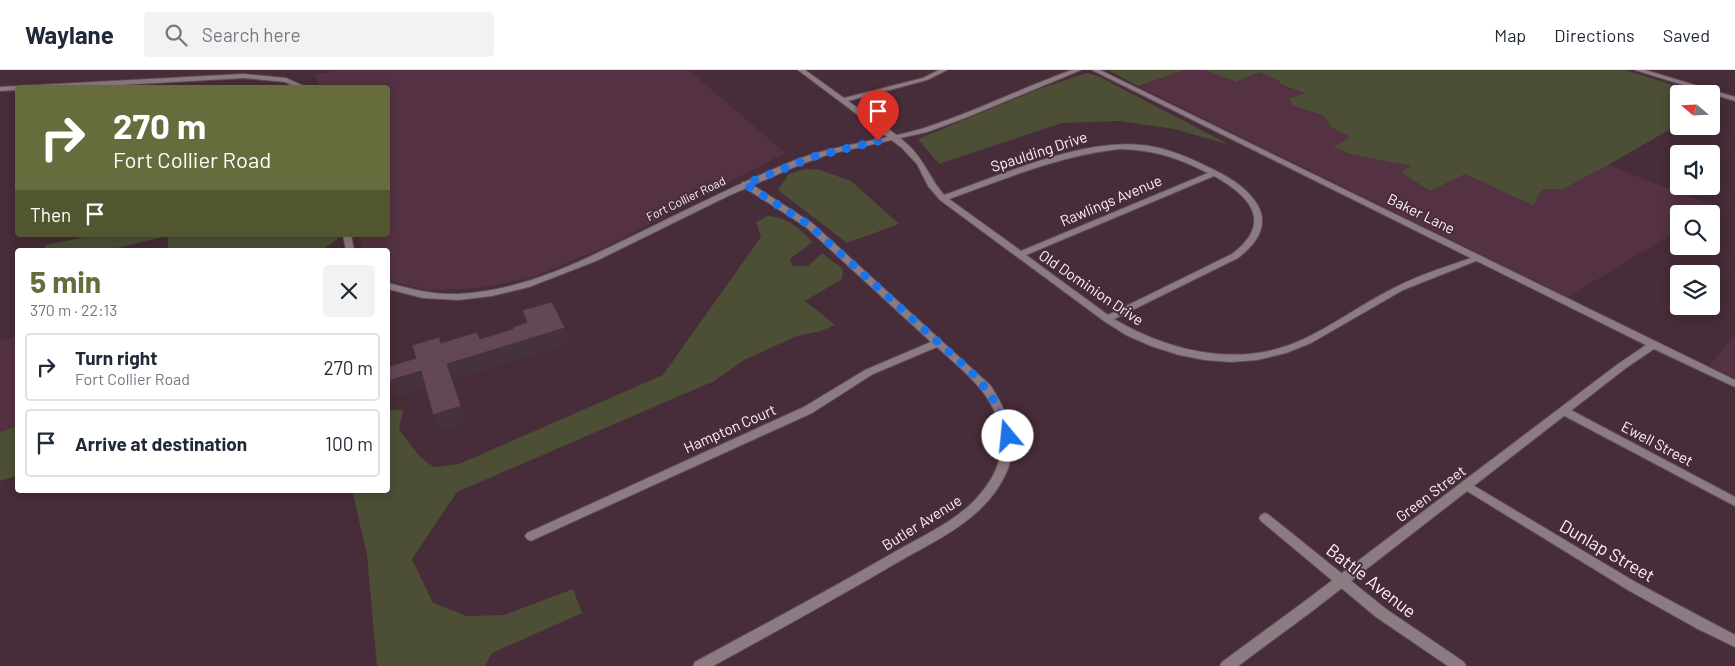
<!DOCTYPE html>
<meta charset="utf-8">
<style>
:root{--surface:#fff;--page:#f2f2f3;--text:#1f2937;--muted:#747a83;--line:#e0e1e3;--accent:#666c3c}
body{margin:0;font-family:Barlow,sans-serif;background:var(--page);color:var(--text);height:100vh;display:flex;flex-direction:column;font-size:19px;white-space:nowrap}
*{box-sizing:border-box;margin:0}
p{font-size:16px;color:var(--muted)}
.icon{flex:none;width:28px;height:28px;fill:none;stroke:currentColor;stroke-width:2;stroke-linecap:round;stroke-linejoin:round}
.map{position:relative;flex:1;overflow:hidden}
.side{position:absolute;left:15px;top:178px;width:375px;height:245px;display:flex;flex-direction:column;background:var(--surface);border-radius:5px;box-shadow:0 2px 12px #0003}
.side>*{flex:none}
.top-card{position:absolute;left:15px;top:15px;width:375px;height:152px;border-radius:5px;box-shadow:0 2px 12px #0003;background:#666c3c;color:#fff;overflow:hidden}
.needle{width:32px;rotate:289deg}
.fabs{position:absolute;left:1670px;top:15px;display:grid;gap:10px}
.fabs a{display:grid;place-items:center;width:50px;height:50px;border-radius:5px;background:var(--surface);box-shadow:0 2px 12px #0003;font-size:25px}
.pin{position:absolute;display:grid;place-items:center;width:42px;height:42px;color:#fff;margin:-51px -21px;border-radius:50% 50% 50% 0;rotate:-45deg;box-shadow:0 0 5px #0007}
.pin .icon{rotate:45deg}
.me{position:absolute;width:55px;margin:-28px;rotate:343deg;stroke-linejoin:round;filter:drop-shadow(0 0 4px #0008)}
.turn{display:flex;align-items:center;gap:18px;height:105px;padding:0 15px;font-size:22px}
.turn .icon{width:65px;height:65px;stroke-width:2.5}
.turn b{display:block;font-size:35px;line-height:42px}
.then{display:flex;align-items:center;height:48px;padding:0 15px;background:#0003;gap:10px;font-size:19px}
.round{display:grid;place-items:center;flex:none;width:52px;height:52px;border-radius:5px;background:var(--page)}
.summary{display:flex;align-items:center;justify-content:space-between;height:85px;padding:0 15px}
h1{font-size:30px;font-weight:700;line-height:38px;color:var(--accent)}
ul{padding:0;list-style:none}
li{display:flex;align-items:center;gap:15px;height:68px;margin:0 10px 8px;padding:0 5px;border:2px solid var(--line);border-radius:5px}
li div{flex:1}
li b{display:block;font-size:19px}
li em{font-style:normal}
header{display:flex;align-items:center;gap:30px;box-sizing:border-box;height:70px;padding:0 25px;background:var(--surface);border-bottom:1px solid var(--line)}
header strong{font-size:24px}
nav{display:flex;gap:28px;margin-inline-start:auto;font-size:18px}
.search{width:350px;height:45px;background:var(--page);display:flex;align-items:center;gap:12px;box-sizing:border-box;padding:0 18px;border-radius:5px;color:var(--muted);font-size:19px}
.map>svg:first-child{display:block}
</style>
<header>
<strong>Waylane</strong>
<div class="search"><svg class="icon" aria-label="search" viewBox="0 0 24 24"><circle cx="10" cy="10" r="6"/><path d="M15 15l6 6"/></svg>Search here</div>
<nav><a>Map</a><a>Directions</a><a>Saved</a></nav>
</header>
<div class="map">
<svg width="1735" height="596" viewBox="0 0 1735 596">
<rect width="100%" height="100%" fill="#472c39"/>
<g fill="#543243">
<polygon points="339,0 689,0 785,83 607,176 531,208 480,218 430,220 397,213 388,207 388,180 362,180 359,165 388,165 388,18 321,17 315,5"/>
<polygon points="1185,0 1205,0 1236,12 1259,2 1280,11 1279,15 1306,23 1289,29 1294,36 1324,45 1331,57 1352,67 1334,78 1350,84 1411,96 1401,102 1430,121 1465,104 1534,136 1538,125 1544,119 1563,119 1608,95 1716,137 1705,144 1679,144 1679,160 1568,227 1138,16"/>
<polygon points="1735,265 1735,308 1709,296"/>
<polygon points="17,267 17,356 0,362 0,271"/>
</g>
<g fill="#4d4e36">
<polygon points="1108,0 1185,0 1138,16"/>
<polygon points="1205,0 1625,0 1702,24 1679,24 1679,54 1608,95 1563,119 1544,119 1538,125 1534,136 1465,104 1430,121 1401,102 1411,96 1350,84 1333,77 1351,67 1331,57 1323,45 1294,36 1288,29 1305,23 1279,14 1280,11 1259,2 1236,12"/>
<polygon points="1087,3 1098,6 1230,75 1174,59 1120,51 1062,53 939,94 918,69 1039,19"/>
<polygon points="805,99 820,100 851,111 899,154 847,173 778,120 789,104"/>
<path d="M767,146C790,148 797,157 813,172L790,189L792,196H808L822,183L843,199L842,209L805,231L835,255L821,261L797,266L760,283L744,290L714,311L457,422L412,489L433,533L467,546L504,545L573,519L582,543L492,583L485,596H377L367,485L352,420H388V340H403L399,360L421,388L434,397L459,394L663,305L761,167L756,152Z"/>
<polygon points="94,165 337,165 338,169 322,180 168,180 168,166 108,180 44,180 46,175"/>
<polygon points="17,356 17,406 0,411 0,362"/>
</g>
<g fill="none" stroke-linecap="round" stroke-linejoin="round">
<g stroke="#644b57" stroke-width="2">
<g id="minor">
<path d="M798,0H805L844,28L923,8L939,0H947L927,10L848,31C867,45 890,58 908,75C924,89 930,109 944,125C1002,105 1080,69 1141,75C1164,77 1186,86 1206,96C1225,105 1245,115 1257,134C1270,156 1256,174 1238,188L1114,249C1172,283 1243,299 1306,268C1337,253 1365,232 1396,217C1421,204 1448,196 1474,187L1477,186L1481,189L1403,220L1311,273L1286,283L1257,290L1231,292L1205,290L1179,285L1151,276L1126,265L1104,251L940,130L928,116L917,94L902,78ZM1120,79C1155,80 1178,88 1208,103L1021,181L949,129C1005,109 1061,85 1120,79ZM1214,106C1250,126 1274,152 1232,184L1108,245L1026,185Z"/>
<path d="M742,112H748L812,153L991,316C1007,342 1020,370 1007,401C999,420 985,436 970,448C948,466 922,478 898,492C837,528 775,562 713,596H693L695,592C761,556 827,521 891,484C920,467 951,454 974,431C991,413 1004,392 1001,367C998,326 965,303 937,277L873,304L812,343L535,469L531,471L527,469L525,466L527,463L804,337L865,300L931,272L806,157L742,116Z"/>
<polygon points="1565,337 1735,427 1735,436 1561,344 1560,341 1561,338"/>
<polygon points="1466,411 1637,513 1735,565 1735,577 1696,558 1628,520 1462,418 1460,415 1462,412"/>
<polygon points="1265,443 1269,445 1386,539 1464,592 1466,596 1448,596 1376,547 1261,451 1259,448 1261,445"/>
</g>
</g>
<g stroke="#644b57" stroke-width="2">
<g id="tertiary">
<path d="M1072,0H1081L965,48L927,62L830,84L799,95L728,126L596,191L529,217L492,226L458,230L423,228L388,219V213C411,219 434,225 458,224C523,221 582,191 639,163C690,138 741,112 793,91C834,75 879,71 921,59C973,43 1021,18 1072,0Z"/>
<polygon points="1092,0 1100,0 1735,310 1735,317 1654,279 1626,298 1311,542 1238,596 1220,596 1222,592 1301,534 1618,294 1646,275"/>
<polygon points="1635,0 1645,0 1735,27 1735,31"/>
<polygon points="244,4 286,8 308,18 298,18 285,12 244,8 68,18 18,18 18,20 0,21 0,17"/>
<polygon points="343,165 351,165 354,180 346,180"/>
</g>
</g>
<use href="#minor" fill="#8b7b82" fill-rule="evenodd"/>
<use href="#tertiary" fill="#8b7b82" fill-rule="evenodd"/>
</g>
<g fill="#46323c">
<polygon points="565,258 569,274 453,310 467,353 440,361 433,345 447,294"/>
<polygon points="421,301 428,318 396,327 388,311"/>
</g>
<polygon fill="#644755" stroke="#46323c" points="552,232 565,258 447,294 461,336 433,345 421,301 388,311 388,297 416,288 412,275 439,267 441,273 477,262 480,269 513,259 513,257 527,252 522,240"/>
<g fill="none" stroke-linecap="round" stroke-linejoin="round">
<path stroke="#1a73e8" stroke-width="9" stroke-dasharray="0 16.2" d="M878,71L816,86L745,114L809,155L971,302C990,322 1002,339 1008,366"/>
</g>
<g text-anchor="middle" stroke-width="4" stroke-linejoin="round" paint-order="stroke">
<g font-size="12" fill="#fef0f6" stroke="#472c39">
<text transform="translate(686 129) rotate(-26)" y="4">Fort Collier Road</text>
</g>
<g font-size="15" fill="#fef0f6" stroke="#472c39">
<text transform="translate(1039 82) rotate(-18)" y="5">Spaulding Drive</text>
<text transform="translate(1111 131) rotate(-23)" y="5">Rawlings Avenue</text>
<text transform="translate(1421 144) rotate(26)" y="5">Baker Lane</text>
<text transform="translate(1091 218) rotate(34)" y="5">Old Dominion Drive</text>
<text transform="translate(730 359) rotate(-24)" y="5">Hampton Court</text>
<text transform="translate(1657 374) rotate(28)" y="5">Ewell Street</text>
<text transform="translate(1431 424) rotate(-37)" y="5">Green Street</text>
<text transform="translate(922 453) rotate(-32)" y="5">Butler Avenue</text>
</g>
<g font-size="18" fill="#fef0f6" stroke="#472c39">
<text transform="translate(1607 481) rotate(30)" y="6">Dunlap Street</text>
<text transform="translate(1371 511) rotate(38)" y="6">Battle Avenue</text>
</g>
</g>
</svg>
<div class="fabs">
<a><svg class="needle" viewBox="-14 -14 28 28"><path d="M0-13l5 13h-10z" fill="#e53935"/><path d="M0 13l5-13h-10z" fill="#747a83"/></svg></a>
<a><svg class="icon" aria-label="sound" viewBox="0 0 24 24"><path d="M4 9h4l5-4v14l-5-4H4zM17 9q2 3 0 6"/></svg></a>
<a><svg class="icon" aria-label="search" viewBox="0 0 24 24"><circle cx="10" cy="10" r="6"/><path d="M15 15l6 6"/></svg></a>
<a><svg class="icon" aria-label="layers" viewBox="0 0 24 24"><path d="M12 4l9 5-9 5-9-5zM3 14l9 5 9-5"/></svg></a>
</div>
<div class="pin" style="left:878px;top:71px;background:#d93025"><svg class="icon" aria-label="arrive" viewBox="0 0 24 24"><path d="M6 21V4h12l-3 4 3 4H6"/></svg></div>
<svg class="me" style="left:1008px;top:366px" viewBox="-20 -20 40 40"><circle r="19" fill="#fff"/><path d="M0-13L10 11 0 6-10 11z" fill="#1a73e8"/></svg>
<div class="top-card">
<div class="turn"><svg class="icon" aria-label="right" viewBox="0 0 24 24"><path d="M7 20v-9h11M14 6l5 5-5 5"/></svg><div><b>270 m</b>Fort Collier Road</div></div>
<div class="then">Then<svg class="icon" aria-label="arrive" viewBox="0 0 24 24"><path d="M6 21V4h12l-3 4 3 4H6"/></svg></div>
</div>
<section class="side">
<div class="summary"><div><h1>5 min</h1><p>370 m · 22:13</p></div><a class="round"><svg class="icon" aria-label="close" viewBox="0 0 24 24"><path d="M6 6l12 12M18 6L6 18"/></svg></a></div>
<ul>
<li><svg class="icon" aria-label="right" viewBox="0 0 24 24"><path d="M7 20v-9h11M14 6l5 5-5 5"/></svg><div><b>Turn right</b><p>Fort Collier Road</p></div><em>270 m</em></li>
<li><svg class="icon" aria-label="arrive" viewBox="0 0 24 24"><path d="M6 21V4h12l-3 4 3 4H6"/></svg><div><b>Arrive at destination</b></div><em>100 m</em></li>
</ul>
</section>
</div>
